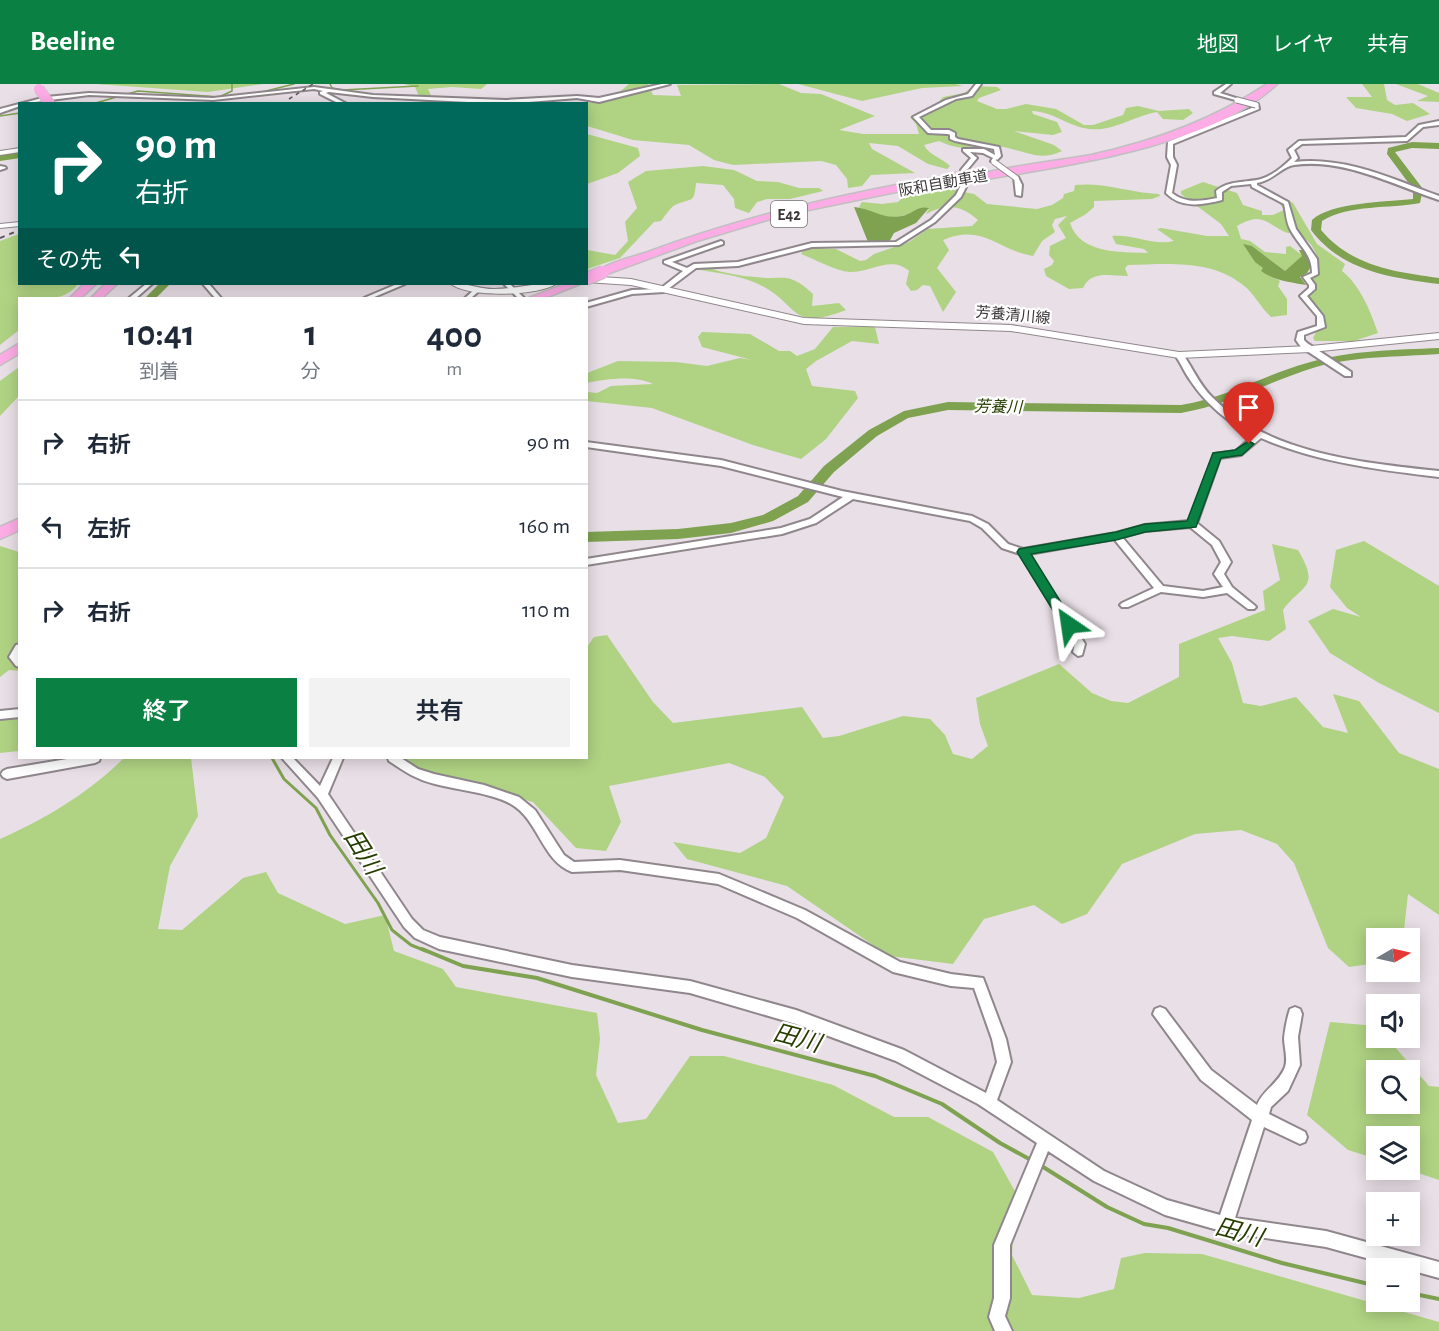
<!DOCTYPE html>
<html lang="ja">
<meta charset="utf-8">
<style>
:root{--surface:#fff;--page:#f2f2f3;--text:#1f2937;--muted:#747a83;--line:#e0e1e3;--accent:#0b8043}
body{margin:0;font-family:"Alegreya Sans","Noto Sans JP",sans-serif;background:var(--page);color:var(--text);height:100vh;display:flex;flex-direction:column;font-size:22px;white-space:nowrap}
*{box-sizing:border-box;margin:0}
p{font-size:20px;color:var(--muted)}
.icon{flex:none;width:33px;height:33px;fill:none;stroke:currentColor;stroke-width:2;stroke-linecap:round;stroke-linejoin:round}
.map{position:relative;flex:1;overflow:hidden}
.side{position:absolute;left:18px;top:213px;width:570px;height:462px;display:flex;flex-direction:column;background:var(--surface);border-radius:0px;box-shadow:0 3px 15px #0003}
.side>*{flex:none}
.banner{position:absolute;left:18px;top:18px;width:570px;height:183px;border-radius:0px;box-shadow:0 3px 15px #0003;background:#00695c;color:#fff;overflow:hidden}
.needle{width:39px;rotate:81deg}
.controls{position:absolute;left:1366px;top:844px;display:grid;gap:12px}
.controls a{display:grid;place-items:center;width:54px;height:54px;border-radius:0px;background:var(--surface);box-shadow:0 3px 15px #0003;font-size:30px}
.pin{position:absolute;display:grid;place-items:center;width:51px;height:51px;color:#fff;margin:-62px -26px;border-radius:50% 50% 50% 0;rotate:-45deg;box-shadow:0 0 6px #0007}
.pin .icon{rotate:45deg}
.me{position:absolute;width:66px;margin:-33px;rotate:328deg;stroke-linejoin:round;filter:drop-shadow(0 0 4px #0008)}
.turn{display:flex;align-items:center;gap:21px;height:126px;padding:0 18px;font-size:27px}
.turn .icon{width:78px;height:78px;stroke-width:2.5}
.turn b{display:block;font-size:42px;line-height:51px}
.then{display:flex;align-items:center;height:57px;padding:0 18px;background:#0003;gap:12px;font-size:22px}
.eta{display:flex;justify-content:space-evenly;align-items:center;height:102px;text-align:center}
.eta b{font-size:36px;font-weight:600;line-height:42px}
.action{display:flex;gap:12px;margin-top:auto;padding:12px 18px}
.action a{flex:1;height:69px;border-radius:0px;background:var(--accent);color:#fff;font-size:24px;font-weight:600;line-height:69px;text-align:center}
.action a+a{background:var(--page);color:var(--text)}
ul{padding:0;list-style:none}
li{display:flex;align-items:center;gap:18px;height:84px;padding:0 18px;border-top:2px solid var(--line)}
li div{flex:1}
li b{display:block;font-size:22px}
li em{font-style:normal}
header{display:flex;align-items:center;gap:36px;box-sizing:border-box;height:84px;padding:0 30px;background:var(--accent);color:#fff}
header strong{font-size:28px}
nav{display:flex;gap:33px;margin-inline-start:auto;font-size:21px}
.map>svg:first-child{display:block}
</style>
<header>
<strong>Beeline</strong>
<nav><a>地図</a><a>レイヤ</a><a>共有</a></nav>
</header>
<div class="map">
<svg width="1439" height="1247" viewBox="0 0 1439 1247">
<rect width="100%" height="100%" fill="#e9dfe6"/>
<g fill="#afd383" fill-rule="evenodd">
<polygon points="96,0 263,0 208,8"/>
<polygon points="404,0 487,0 481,5 452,3 428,5 434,18 449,20 422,19 415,3"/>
<path d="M629,0H648L653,11L681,12L677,1L779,0L801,9L821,10L875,32L839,46L863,50H919L916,40L910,33L933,24L943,13L964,9L974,2L997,3L1001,6L979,14L977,17L997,25H1006L1026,20L1056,25L1084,41H1093L1123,31L1126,24L1138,22L1159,27L1189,25L1193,29L1183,36L1163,35L1157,28C1134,32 1113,48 1089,45C1067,42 1054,28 1032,27L1033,30L1057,38L1062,48L1053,51L1014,47L1054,61L1062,67C1039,78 1026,67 1003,63C979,58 968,71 939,57L924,61C929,71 942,74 950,82L947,85L928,80L898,62L869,59L872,65L915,89L871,91L862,102L848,104L847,95L836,81L821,77L733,81L714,76L689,61L633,56L587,42L586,20H535L608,18Z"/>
<polygon points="798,0 956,0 963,2 922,4 862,17"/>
<polygon points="1362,0 1384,0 1387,16 1395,21 1413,19 1430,30 1407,37 1392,30 1356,24 1346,13 1372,13"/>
<polygon points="1396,0 1418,0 1439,9 1439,18 1417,17 1428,12"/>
<polygon points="587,50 638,64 640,72 618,89 587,100"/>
<path d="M703,82L734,86L757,97L778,98L799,104H819L823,107L790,115H767L757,118L749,129L735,124L734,115L723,101L696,99C694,121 692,113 675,121C670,124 665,132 661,137L654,138L620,174L587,185V166L615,171L628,157L625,138L637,124L628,98L646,87Z"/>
<path d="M1203,98L1237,109L1243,121L1262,127V131H1273L1284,126L1277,115H1287L1293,119L1317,160L1345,180L1342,187C1360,201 1371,228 1378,249L1354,257H1315L1313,254L1323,234C1310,220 1298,202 1320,189C1319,175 1315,160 1301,152C1296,149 1288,150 1283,147C1263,136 1260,129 1237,142L1241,155L1250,157L1265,168L1286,170V163L1290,162L1303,172L1285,187L1252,162L1244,161C1251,169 1254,178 1264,184L1262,187L1280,197L1278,202L1287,215V231L1271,233C1260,223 1254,209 1243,201C1211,175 1166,180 1128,181L1125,184L1128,192C1111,192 1091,186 1083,204L1069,205L1046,192L1044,185L1052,181L1054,177L1049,171L1050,162L1066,154L1058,141L1067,132L1055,135L1052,141L1055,148L1042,157L1033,172C997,166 983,139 943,156L949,166L937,184L956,208L943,228L930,202L923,201L917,206L911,207L906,200L909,187C892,171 871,188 850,188C835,187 815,175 801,170L805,164L836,165L860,177L866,176L874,170L909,158L928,145L972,142L978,136C961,121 946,119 926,130L929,125C917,124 912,130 901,132C887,135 872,130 859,123L862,118L882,120L898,118L906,110L953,102L954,106L974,110L987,120L1037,125L1052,121L1063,114L1064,110L1074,107L1075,101C1104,98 1131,109 1159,110L1160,112L1152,115L1094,117V123L1086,130L1070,139C1080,170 1120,168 1148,169L1144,165L1116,160L1112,152C1134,150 1153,162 1174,157L1157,145L1161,144L1207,152H1229L1221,140L1181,110V107Z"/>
<path d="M19,150L20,200H78C64,219 41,214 20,214L19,246L0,261V157Z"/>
<path d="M709,184C724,189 740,192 756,193C784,197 787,186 813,210L812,222L839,219L846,226C787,249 800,218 756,199C738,191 715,189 696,185Z"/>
<path d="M833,243H875L879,260L852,257L816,277L806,285L812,302L855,307L858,314L826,355L801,375L753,361L652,324L587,317V308L597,309L611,302L653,300C635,291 606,295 587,299V289L618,277L676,278L707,282L740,274L752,276L702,263L698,253L702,248L750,250L779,267H790L797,272L815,265Z"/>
<polygon points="19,283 19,312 0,332 0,297"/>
<polygon points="1364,457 1439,502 1439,629 1379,599 1330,569 1308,537 1333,525 1361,533 1347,524 1330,503 1336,466"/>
<path d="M1272,460L1298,466C1321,505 1302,500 1283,526L1286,545L1269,557L1232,552L1218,554L1232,579L1243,619L1261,622L1296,613L1323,643L1348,649L1333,610L1359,617L1399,669L1439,685V831L1408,810L1403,855H1377V879L1349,883L1328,864L1294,779L1277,760L1241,746L1195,750L1122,780L1087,830L1062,840L1034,821L984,835L953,880L889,872L787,802L687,775L673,758L740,769L766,754L784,713L765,693L729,679L609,702L621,738L606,767L576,764L533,718L408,684L402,674H586L587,563L594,553L607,551L653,618L673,639L802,623L823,654L839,652L903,632L930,635L945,651L953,670L972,675L988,662L980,640L976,614L1059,580L1092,609L1111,617L1128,619L1179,593V560L1265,526L1263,507L1280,496Z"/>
<polygon points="0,462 19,468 20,587 9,586 0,593"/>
<polygon points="0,633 19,635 19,667 0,669"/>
<path d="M124,674H191L198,732L170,782L158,845L182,846L243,794L266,788L278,809L345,840L385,831L394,867L443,885L456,903L597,929L600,955L596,991L618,1039L646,1035L690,972H724L833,1001L894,1033H928L993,1068L1016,1109L1012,1171L1032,1211L1079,1214L1114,1205L1121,1174L1145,1169L1202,1170L1439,1238V1247H0V755C47,734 87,710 124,674Z"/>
<path d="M1330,938L1376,942L1377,954H1387L1429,1002L1439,1003V1096L1409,1086L1410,1053H1377V1075L1348,1066L1307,1031ZM1377,987H1410V1020H1377Z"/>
</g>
<g fill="#7ea250">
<path d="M854,123C871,124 883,136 902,132C912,130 918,121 929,124L916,139L894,149L889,158H868Z"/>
<path d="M1243,160L1252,162L1285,187L1302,172L1299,166H1306L1312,181L1307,189L1300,193L1306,201C1290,198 1275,197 1261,187L1263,184L1255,178Z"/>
</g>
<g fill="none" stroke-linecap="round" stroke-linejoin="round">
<g stroke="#7ea250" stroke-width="1.5">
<polyline points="330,0 332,4 342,6 418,2"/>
<polyline points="225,12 258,9 294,0"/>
<polyline points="92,20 138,7 219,13 232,7 232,0"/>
<polyline points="0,32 20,29"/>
</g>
<polyline stroke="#7ea250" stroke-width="3" points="272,674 284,695 316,724 330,751 378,819 392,846 411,861 426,867"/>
<g stroke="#7ea250" stroke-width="4">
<polyline points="422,865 463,882 537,894 702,946 875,992 942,1020 1000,1059 1031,1076"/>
<polyline points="1040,1081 1107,1123 1144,1140 1168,1144 1282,1179 1377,1202"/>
<polyline points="1410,1209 1439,1215"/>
</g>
<g fill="#7ea250" fill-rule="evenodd">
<path d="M1412,58L1439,59V65L1412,64L1395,68L1423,105L1420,119C1389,125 1350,120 1322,137L1321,146C1351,182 1395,188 1439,194V200C1391,194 1342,187 1311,146L1312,136C1331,118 1386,118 1413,115V105L1387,70L1388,64Z"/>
<polygon points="20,68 20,74 0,77 0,71"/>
<polygon points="159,200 170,200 156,214 145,214"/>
<path d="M1439,264V270C1398,273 1355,272 1316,283C1270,297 1229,321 1181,329L948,326L908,334L877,352L834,388L808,418L773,437L731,449L678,455L586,458V448L678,445L731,439L763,431L798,412L824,382L869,346L904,327L948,318L1181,321C1226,314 1264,291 1307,279C1350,266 1395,266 1439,264Z"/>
</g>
<g stroke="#8f878c" stroke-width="4">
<g id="street">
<polygon points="662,0 670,0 599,18 577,14 505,20 373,13 329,8 326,9 347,20 340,20 320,10 320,8 323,7 314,5 213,16 89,11 20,20 20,22 0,29 0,25 46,13 89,9 213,14 314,3 373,11 505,16 577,12 599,14"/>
<polygon points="976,0 981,0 972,12 956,15 919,33 931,46 949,46 955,49 955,53 958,55 999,63 1001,72 994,79 991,77 993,74 983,69 970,68 977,74 967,86 965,93 967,101 961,113 935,138 899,161 812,163 738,182 696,184 664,208 632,210 586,223 586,219 632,206 660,205 683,187 664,179 664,177 721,157 723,158 723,160 672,178 687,184 694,180 738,178 812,159 896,158 931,136 956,111 961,101 959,93 961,86 971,74 963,67 963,65 984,65 995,71 994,65 955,57 950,55 950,51 948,50 928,49 913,33 946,16 968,10"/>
<polygon points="1226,0 1231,0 1220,9 1239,15 1239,17 1214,10 1214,8"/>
<path d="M1254,20H1258L1259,25L1173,60V73L1177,81L1172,109C1186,120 1201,117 1217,114L1216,107C1229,96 1245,99 1261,95C1272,92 1285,81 1292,74L1288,66L1299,57L1406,53L1419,41L1439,37V41L1423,43L1407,57L1302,60L1294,66L1298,74L1294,78C1344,72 1393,95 1439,112V116C1393,101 1344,74 1294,81C1281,83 1274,96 1257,99V101L1288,118L1296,145L1317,175L1318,190L1310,194L1315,201V205L1307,212L1323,232L1325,243L1304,251V256L1307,259L1351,288V292H1345L1301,263L1296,256L1298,248L1317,242V232L1300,212L1309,204V201L1303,193L1312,189C1312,169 1298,161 1290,145C1286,137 1286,128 1284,120L1252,103L1251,100L1231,102L1222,108V116C1202,121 1182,125 1166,109L1171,81L1167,73L1168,58L1254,23Z"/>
<polygon points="0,82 5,83 6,84 0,86"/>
<polygon points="1014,93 1018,93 1022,101 1021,112 1016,111"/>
<polygon points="146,200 152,200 136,214 129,214"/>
<polygon points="203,200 209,200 221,214 215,214"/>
<polygon points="397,200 405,200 372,214 364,214"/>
<polygon points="504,200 510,200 524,214 518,214"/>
<polygon points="474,206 479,207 471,214 465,214"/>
<path d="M1176,269H1182C1193,284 1199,301 1213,314C1269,370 1364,379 1439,387V393C1379,386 1316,378 1261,354L1241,371L1220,374L1197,439L1219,457L1231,478L1224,490L1232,503L1254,521L1256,523L1254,525H1248L1227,509L1203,513L1161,508L1128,523H1122L1120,521L1122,519L1154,504L1114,455L1029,470L1085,560L1082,571L1078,572L1073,568L1075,560L1020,470L1002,464L982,444L970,437L853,415L816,439L782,450L586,481V475L781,444L810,435L843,413L721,382L586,363V358L721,376L842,407L972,432L988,440L1008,460L1023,465L1116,449L1145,441L1189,437L1214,370L1236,367L1254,351C1229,340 1205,319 1190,296C1184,288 1181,279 1175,271ZM1190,443L1212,461L1221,478L1214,490L1223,503L1203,507L1163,502L1122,453L1145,447Z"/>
<polygon points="20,560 20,583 16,582 9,573 16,561"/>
<polygon points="20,625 20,633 0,635 0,627"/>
<polygon points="73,674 100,674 99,677 95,679 7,695 3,693 1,690 3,687 7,685"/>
<path d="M282,674H293L320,702L333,674H343L328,710L412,835L423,846L440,853L572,881L690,897L796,926L904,966L986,1009L997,978L992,955L974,904L951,902L893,888L797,834L718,800L620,786L572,788C542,777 539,736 511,720C492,709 457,706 435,700C417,696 404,687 389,677L388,674H401L418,685L434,690L484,701L519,713L535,726L564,771L574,778L620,776L719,790L805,826L900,878L951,890L983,894L1006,955L1011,978L997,1016L1104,1087L1167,1116L1220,1131L1252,1036L1201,996L1153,930L1155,925L1160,923L1165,925L1211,986L1257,1021C1263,1006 1279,999 1285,983C1288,974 1284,963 1284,954C1285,945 1287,934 1290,925L1295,923L1300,925L1302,930L1298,953L1300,981L1288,1007L1271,1023L1269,1030L1305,1048L1307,1053L1305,1058L1300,1060L1264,1043L1235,1134L1326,1147L1439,1178V1194L1326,1163L1225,1148L1165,1131L1094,1097L1048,1067L1010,1161V1214L1005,1232L1012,1247H995L989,1233L994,1214V1161L1037,1059L978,1020L896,977L796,940L690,909L572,893L439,865L415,854L404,843L318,714Z"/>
</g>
</g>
<g stroke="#8f878c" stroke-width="2">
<g id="secondary">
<polygon points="20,64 20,68 0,71 0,67"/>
<polygon points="20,138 20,142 0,144 0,140"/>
<polygon points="586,192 631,195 804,234 1011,241 1179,268 1311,262 1439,249 1439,255 1311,268 1179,274 1011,247 804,240 631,201 586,198"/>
<path d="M451,200C465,198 479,205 494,205C515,205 536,198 556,200C538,212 469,214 451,200Z"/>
</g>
</g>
<g stroke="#c1bfc0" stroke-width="3">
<g id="highway">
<path d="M1267,0H1277C1212,63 1062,82 975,97L970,94C981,86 1070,75 1091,71C1155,57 1213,36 1267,0Z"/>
<path d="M951,91L956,94L954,96L784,131L697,157L607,190L597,188C609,178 633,173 648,168C747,131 848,109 951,91Z"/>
<polygon points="84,200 96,200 81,214 70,214"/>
<polygon points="105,200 117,200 102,214 91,214"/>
<polygon points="565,200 580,200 545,214 529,214"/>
<polygon points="20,259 20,269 0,281 0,271"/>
<polygon points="20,434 20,446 0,455 0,443"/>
</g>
</g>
<use href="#street" fill="#fff" fill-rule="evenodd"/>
<use href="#secondary" fill="#fff" fill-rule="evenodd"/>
<use href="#highway" fill="#feace6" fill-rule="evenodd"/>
<polyline stroke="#5f595c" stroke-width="1.5" stroke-dasharray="4 4" stroke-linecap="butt" points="289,15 313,0"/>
<polyline stroke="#5f595c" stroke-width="2" stroke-dasharray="5 5" stroke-linecap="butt" points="0,154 20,146"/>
<g stroke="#8f878c" stroke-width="7" stroke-linecap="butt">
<g id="street-bridge">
<polyline points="1237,16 1256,21"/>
<polyline points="994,78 1016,94"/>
</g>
</g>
<g stroke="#c1bfc0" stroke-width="11" stroke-linecap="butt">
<g id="highway-bridge-far1">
<polyline points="39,5 50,20"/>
<polyline points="951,94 973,90"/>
</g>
</g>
<g stroke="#c1bfc0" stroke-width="14" stroke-linecap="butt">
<polyline id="highway-bridge" points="586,195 603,188"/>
</g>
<use href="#street-bridge" stroke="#fff" stroke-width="5"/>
<use href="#highway-bridge-far1" stroke="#feace6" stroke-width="10"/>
<use href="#highway-bridge" stroke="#feace6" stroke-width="12"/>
</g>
<polygon fill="#0b8043" stroke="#07532c" stroke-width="1.5" points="1249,357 1254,360 1242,371 1221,374 1196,443 1145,448 1116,456 1031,470 1075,541 1073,544 1064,544 1017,468 1019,465 1116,448 1145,440 1187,437 1213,369 1235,366"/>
<g text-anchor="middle" stroke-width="4.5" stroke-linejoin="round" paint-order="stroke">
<g font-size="15" fill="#3c383a" stroke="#fff">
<text transform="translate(943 99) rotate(-10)" y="5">阪和自動車道</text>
<text transform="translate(1013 231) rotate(5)" y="5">芳養清川線</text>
</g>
<rect fill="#fff" stroke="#767475" stroke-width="1.5" x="771" y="117" width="36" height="26" rx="4.5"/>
<g font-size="16" font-weight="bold" fill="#3c383a">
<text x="789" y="136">E42</text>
</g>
<g font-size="16" font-style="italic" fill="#273d00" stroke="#fff">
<text transform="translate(998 322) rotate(1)" y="6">芳養川</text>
</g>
<g font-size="24" font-style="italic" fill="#273d00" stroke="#fff">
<text transform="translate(363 768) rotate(58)" y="8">田川</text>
<text transform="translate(797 954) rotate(15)" y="8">田川</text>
<text transform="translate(1239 1148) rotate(15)" y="8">田川</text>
</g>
</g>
</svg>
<div class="controls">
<a><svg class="needle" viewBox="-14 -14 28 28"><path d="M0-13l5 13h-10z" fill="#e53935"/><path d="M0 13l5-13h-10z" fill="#747a83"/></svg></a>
<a><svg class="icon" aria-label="sound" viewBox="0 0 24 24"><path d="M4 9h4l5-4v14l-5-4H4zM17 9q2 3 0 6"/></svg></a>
<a><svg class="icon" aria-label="search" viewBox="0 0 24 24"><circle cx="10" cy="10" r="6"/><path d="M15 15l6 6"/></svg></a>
<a><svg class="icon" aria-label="layers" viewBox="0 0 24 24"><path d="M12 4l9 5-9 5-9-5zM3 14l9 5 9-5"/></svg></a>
<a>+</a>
<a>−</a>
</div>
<div class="pin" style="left:1249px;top:360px;background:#d93025"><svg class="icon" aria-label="arrive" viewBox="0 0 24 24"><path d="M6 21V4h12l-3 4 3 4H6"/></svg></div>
<svg class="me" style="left:1069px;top:541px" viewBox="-20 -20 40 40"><path d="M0-17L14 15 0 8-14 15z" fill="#0b8043" stroke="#fff" stroke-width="4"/></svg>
<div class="banner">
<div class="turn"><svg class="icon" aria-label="right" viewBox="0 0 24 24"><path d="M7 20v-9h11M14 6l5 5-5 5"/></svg><div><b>90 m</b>右折</div></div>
<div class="then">その先<svg class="icon" aria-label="left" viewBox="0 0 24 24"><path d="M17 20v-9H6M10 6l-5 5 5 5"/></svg></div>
</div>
<section class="side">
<div class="eta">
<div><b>10:41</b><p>到着</p></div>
<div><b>1</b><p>分</p></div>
<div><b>400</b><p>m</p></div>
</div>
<ul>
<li><svg class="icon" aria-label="right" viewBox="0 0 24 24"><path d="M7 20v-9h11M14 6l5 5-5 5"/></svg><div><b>右折</b></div><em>90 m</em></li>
<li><svg class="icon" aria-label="left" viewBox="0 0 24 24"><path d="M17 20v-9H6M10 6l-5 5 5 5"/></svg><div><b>左折</b></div><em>160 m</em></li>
<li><svg class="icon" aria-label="right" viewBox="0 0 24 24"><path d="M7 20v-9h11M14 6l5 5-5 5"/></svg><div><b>右折</b></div><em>110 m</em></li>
</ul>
<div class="action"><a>終了</a><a>共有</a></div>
</section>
</div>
